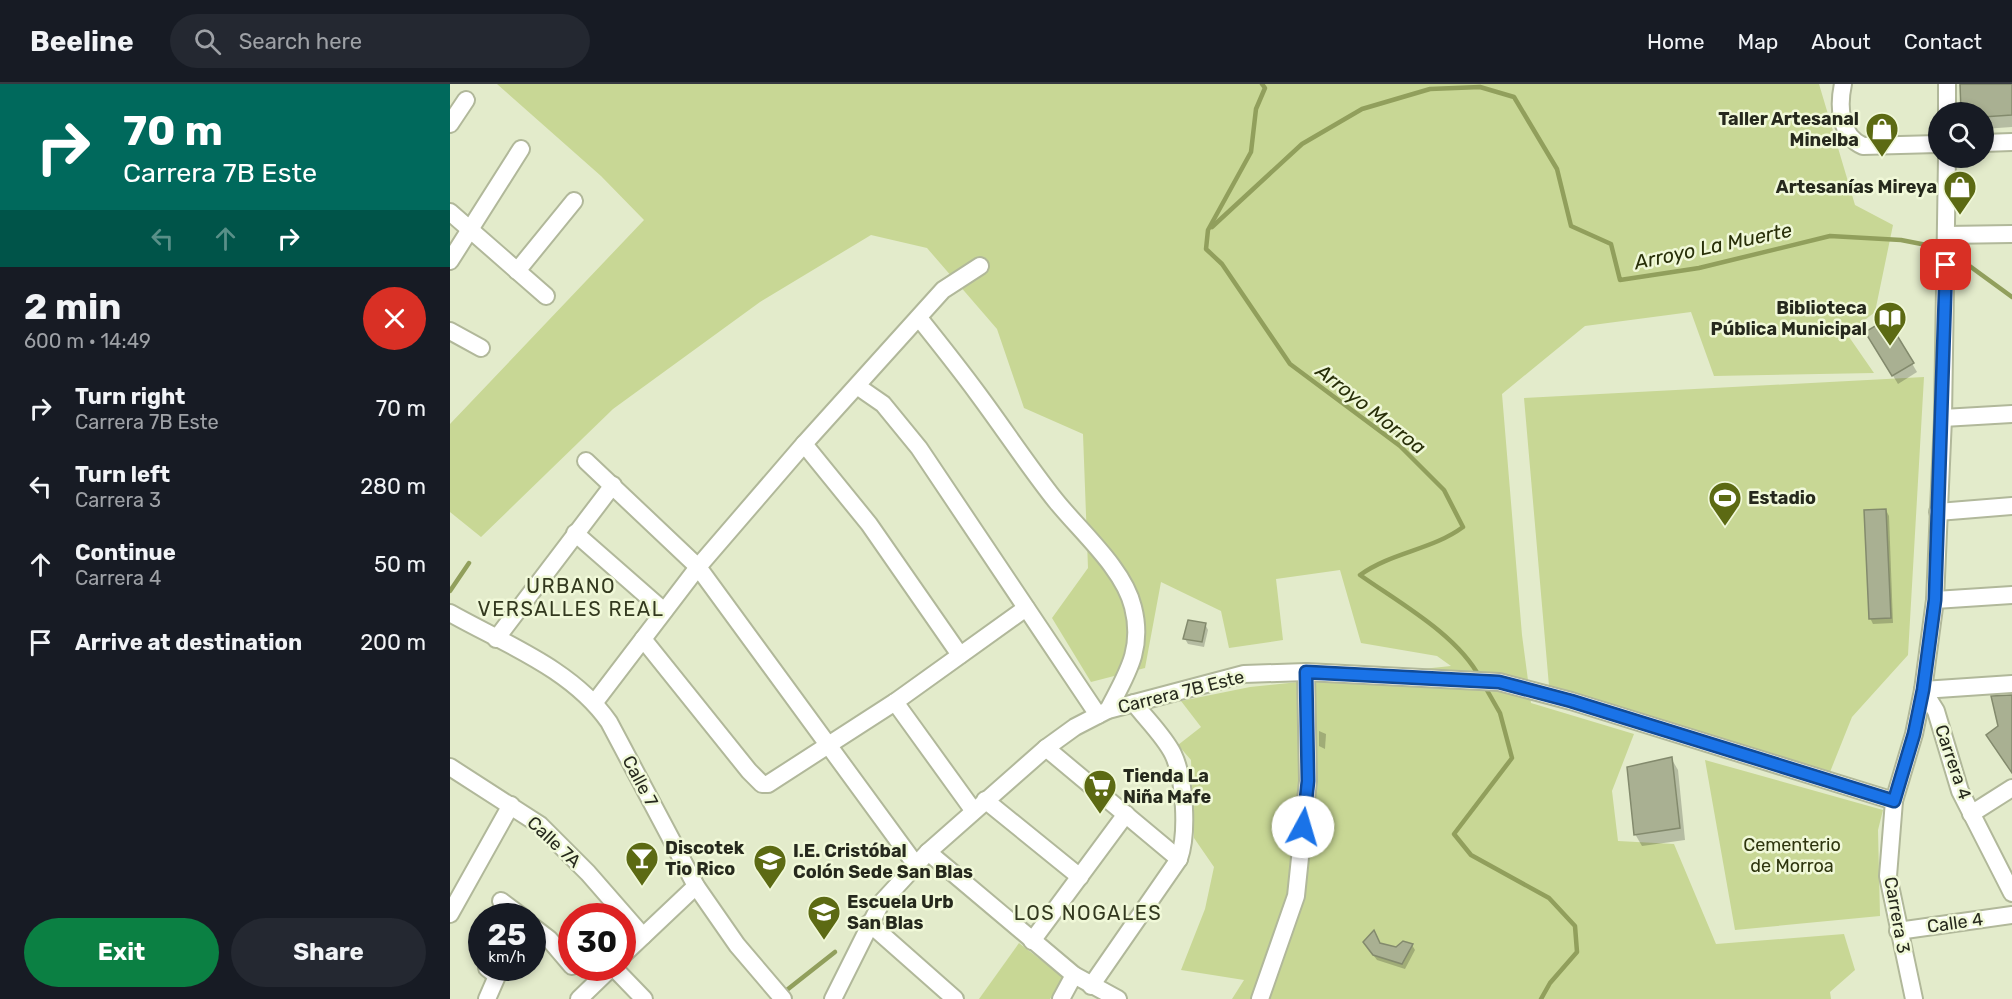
<!DOCTYPE html>
<meta charset="utf-8">
<style>
:root{--surface:#171b24;--page:#242831;--text:#f1f3f6;--muted:#9ea1a6;--line:#363941;--accent:#0b8043}
body{margin:0;font-family:Rubik,sans-serif;background:var(--page);color:var(--text);height:100vh;display:flex;flex-direction:column;font-size:22px;white-space:nowrap}
*{box-sizing:border-box;margin:0}
p{font-size:20px;color:var(--muted)}
.icon{flex:none;width:33px;height:33px;fill:none;stroke:currentColor;stroke-width:2;stroke-linecap:round;stroke-linejoin:round}
.map{position:relative;flex:1;overflow:hidden}
.side{display:flex;flex-direction:column;background:var(--surface);width:450px}
.side>*{flex:none}
.guide{background:#00695c;color:#fff;overflow:hidden}
.controls{position:absolute;left:1478px;top:18px;display:grid;gap:12px}
.controls a{display:grid;place-items:center;width:66px;height:66px;border-radius:50%;background:var(--surface);box-shadow:0 3px 9px #0003;font-size:30px}
.speed{position:absolute;left:18px;top:819px;display:flex;gap:12px;font-size:30px;font-weight:700;text-align:center}
.speed>*{display:grid;place-content:center;width:78px;height:78px;border-radius:50%;background:var(--surface);box-shadow:0 3px 9px #0003;line-height:1}
.speed small{font-size:15px;font-weight:400}
.speed .limit{border:9px solid #d22;background:#fff;color:#111}
.pin{position:absolute;display:grid;place-items:center;width:51px;height:51px;color:#fff;margin:-26px;border-radius:12px;box-shadow:0 3px 9px #0006}
.me{position:absolute;width:66px;margin:-33px;rotate:6deg;stroke-linejoin:round;filter:drop-shadow(0 0 4px #0008)}
.turn{display:flex;align-items:center;gap:21px;height:126px;padding:0 24px;font-size:27px}
.turn .icon{width:78px;height:78px;stroke-width:2.5}
.turn b{display:block;font-size:42px;line-height:51px}
.lanes{display:flex;align-items:center;height:57px;padding:0 24px;background:#0003;justify-content:center;gap:30px;direction:ltr}
.lanes .off{opacity:.35}
.round{display:grid;place-items:center;flex:none;width:63px;height:63px;border-radius:32px;background:var(--page)}
.summary{display:flex;align-items:center;justify-content:space-between;height:102px;padding:0 24px}
h1{font-size:36px;font-weight:700;line-height:45px}
.primary-button{display:flex;gap:12px;margin-top:auto;padding:12px 24px}
.primary-button a{flex:1;height:69px;border-radius:36px;background:var(--accent);color:#fff;font-size:24px;font-weight:700;line-height:69px;text-align:center}
.primary-button a+a{background:var(--page);color:var(--text)}
ul{padding:0;list-style:none}
li{display:flex;align-items:center;gap:18px;height:78px;padding:0 24px}
li div{flex:1}
li b{display:block;font-size:22px}
li em{font-style:normal}
header{display:flex;align-items:center;gap:36px;box-sizing:border-box;height:84px;padding:0 30px;background:var(--surface);border-bottom:2px solid var(--line)}
header strong{font-size:28px}
nav{display:flex;gap:33px;margin-inline-start:auto;font-size:21px}
.search{width:420px;height:54px;background:var(--page);display:flex;align-items:center;gap:15px;box-sizing:border-box;padding:0 21px;border-radius:33px;color:var(--muted);font-size:22px}
main{display:flex;flex:1;min-height:0}
.map>svg:first-child{display:block}
</style>
<header>
<strong>Beeline</strong>
<div class="search"><svg class="icon" aria-label="search" viewBox="0 0 24 24"><circle cx="10" cy="10" r="6"/><path d="M15 15l6 6"/></svg>Search here</div>
<nav><a>Home</a><a>Map</a><a>About</a><a>Contact</a></nav>
</header>
<main>
<section class="side">
<div class="guide">
<div class="turn"><svg class="icon" aria-label="right" viewBox="0 0 24 24"><path d="M7 20v-9h11M14 6l5 5-5 5"/></svg><div><b>70 m</b>Carrera 7B Este</div></div>
<div class="lanes"><svg class="icon off" aria-label="left" viewBox="0 0 24 24"><path d="M17 20v-9H6M10 6l-5 5 5 5"/></svg><svg class="icon off" aria-label="ahead" viewBox="0 0 24 24"><path d="M12 20V5M6 11l6-6 6 6"/></svg><svg class="icon" aria-label="right" viewBox="0 0 24 24"><path d="M7 20v-9h11M14 6l5 5-5 5"/></svg></div>
</div>
<div class="summary"><div><h1>2 min</h1><p>600 m · 14:49</p></div><a class="round" style="background:#d93025;color:#fff"><svg class="icon" aria-label="close" viewBox="0 0 24 24"><path d="M6 6l12 12M18 6L6 18"/></svg></a></div>
<ul>
<li><svg class="icon" aria-label="right" viewBox="0 0 24 24"><path d="M7 20v-9h11M14 6l5 5-5 5"/></svg><div><b>Turn right</b><p>Carrera 7B Este</p></div><em>70 m</em></li>
<li><svg class="icon" aria-label="left" viewBox="0 0 24 24"><path d="M17 20v-9H6M10 6l-5 5 5 5"/></svg><div><b>Turn left</b><p>Carrera 3</p></div><em>280 m</em></li>
<li><svg class="icon" aria-label="ahead" viewBox="0 0 24 24"><path d="M12 20V5M6 11l6-6 6 6"/></svg><div><b>Continue</b><p>Carrera 4</p></div><em>50 m</em></li>
<li><svg class="icon" aria-label="arrive" viewBox="0 0 24 24"><path d="M6 21V4h12l-3 4 3 4H6"/></svg><div><b>Arrive at destination</b></div><em>200 m</em></li>
</ul>
<div class="primary-button"><a>Exit</a><a>Share</a></div>
</section>
<div class="map">
<svg width="1562" height="915" viewBox="0 0 1562 915">
<rect width="100%" height="100%" fill="#e3ebcb"/>
<g fill="#c8d795">
<polygon points="47,0 1369,0 1405,121 1443,141 1425,228 1397,250 1424,289 1264,292 1241,228 1135,242 1052,310 1072,551 1081,619 1184,650 1162,707 1168,757 1224,760 1266,860 1394,850 1405,886 1380,908 1381,915 782,915 794,896 731,886 755,825 764,783 744,754 741,676 728,661 751,643 731,617 800,603 1001,582 987,572 911,559 890,486 826,495 833,556 779,564 771,527 711,498 695,584 641,598 602,534 638,484 633,350 574,324 547,245 477,164 421,151 310,218 163,325 31,453 0,428 0,340 194,136 151,92"/>
<polygon points="1474,293 1458,571 1402,633 1380,688 1099,602 1074,314"/>
<polygon points="1255,676 1433,726 1428,746 1430,832 1285,846"/>
<polygon points="569,859 614,894 600,915 529,915"/>
</g>
<g fill="#0003">
<polygon points="1512,0 1562,0 1562,43 1533,45 1533,28 1512,28"/>
<polygon points="1437,237 1467,288 1448,300 1417,249"/>
<polygon points="1436,426 1439,432 1443,539 1423,540 1420,534"/>
<polygon points="755,540 758,546 754,563 738,560 735,555"/>
<polygon points="869,647 876,650 875,665 869,662"/>
<polygon points="1221,674 1228,686 1235,756 1192,762 1185,750"/>
<polygon points="930,860 947,864 962,861 965,866 955,885 927,876 918,864"/>
</g>
<g fill="none" stroke-linecap="round" stroke-linejoin="round">
<g stroke="#919f5c" stroke-width="4.5">
<path d="M812,0L815,4L806,25L801,68L758,146L756,165L772,180L840,280L950,362L994,406L1013,443C982,466 942,468 910,491C948,518 1008,551 1030,594"/>
<polyline points="762,143 852,60 912,25 980,5 1030,3 1064,13 1107,85 1121,142 1161,160 1170,196 1249,184 1380,152 1451,156 1492,164"/>
<polyline points="1499,167 1562,213"/>
<polyline points="0,507 19,479"/>
<polyline points="1034,601 1050,629 1062,674 1004,750 1021,771 1099,814 1125,842 1127,868 1100,899 1091,915"/>
<polyline points="333,909 385,868"/>
</g>
</g>
<g fill="#a9b092" stroke="#838a6d" stroke-width="1.5">
<polygon points="1510,0 1562,0 1562,31 1533,33 1533,28 1511,28"/>
<polygon points="1437,235 1464,279 1442,292 1415,248"/>
<polygon points="1436,425 1441,534 1419,535 1414,426"/>
<polygon points="738,536 756,539 752,558 733,555"/>
<polygon points="1562,611 1562,689 1536,651 1548,642 1541,612"/>
<polygon points="1222,673 1230,744 1184,751 1177,683"/>
<polygon points="924,846 930,859 946,863 953,857 963,860 952,880 923,871 913,858"/>
</g>
<g fill="none" stroke-linecap="round" stroke-linejoin="round">
<g stroke="#b1b89a" stroke-width="20">
<g id="minor">
<path d="M1393,0C1388,23 1390,52 1413,62L1488,60"/>
<polyline points="1497,0 1497,28"/>
<polyline points="0,40 16,16"/>
<polyline points="1533,59 1562,58"/>
<polyline points="0,128 96,212"/>
<polyline points="1496,151 1562,150"/>
<polyline points="0,177 71,65"/>
<polyline points="67,187 124,117"/>
<path d="M469,234C489,259 509,284 528,310C554,345 579,383 606,417C631,448 674,485 683,523C694,566 676,591 658,626"/>
<polyline points="0,247 31,264"/>
<polyline points="407,302 433,320 469,364 648,631"/>
<polyline points="1493,334 1562,330"/>
<polyline points="354,360 419,440 510,571"/>
<polyline points="136,377 248,483 466,781"/>
<polyline points="1488,428 1562,422"/>
<polyline points="125,449 214,527"/>
<polyline points="1485,516 1562,511"/>
<path d="M0,529C55,560 122,585 159,638L246,802L287,861L333,915"/>
<polyline points="46,555 163,401"/>
<polyline points="193,555 299,687 312,700 318,700 445,618 576,524"/>
<polyline points="1473,606 1486,627 1510,707 1562,809"/>
<polyline points="1473,606 1562,600"/>
<polyline points="145,618 248,483 354,360 493,206 530,182"/>
<polyline points="445,618 523,726"/>
<polyline points="596,664 729,775"/>
<polyline points="0,683 90,741 138,789 193,852"/>
<polyline points="535,716 630,793"/>
<polyline points="1521,730 1562,704"/>
<polyline points="478,768 624,891 668,915"/>
<polyline points="51,817 71,832"/>
<polyline points="0,830 61,721"/>
<polyline points="419,839 505,915"/>
<polyline points="82,842 99,855 122,882"/>
<polyline points="1448,847 1562,831"/>
<polyline points="582,857 676,730"/>
<polyline points="172,872 246,802"/>
<polyline points="37,884 47,892 37,915"/>
<polyline points="164,884 194,915"/>
<path d="M641,902L729,775C738,749 735,695 723,670C714,652 696,635 684,619"/>
<polyline points="129,915 161,884"/>
<polyline points="383,915 431,819 478,768 596,664 625,643 658,626 794,590 856,588 1049,598 1121,617 1444,717"/>
<polyline points="611,915 624,891"/>
<polyline points="810,915 846,812 858,697 856,588"/>
<polyline points="1464,915 1438,792 1444,717 1464,650 1473,606 1485,516 1493,334 1497,74"/>
</g>
</g>
<use href="#minor" stroke="#fff" stroke-width="16"/>
</g>
<g fill="none" stroke-linecap="round" stroke-linejoin="round">
<g stroke="#114b97" stroke-width="15">
<polyline id="route" points="853,743 858,697 856,588 1049,598 1121,617 1444,717 1464,650 1473,606 1485,516 1496,181"/>
</g>
<use href="#route" stroke="#1a73e8" stroke-width="10"/>
</g>
<defs>
<g id="shop-pin" transform="scale(1.725)"><path d="M0 17L-7.5 6A9.5 9.5 0 1 1 7.5 6Z" fill="#5c6a13" stroke="#f0f8d8"/><path d="M-5-2.5h2.3a2.7 3.5 0 0 1 5.4 0H5L5.5 6h-11ZM-1.5-2.5h3a1.5 2.3 0 0 0-3 0Z" fill="#fff"/></g>
<g id="library-pin" transform="scale(1.725)"><path d="M0 17L-7.5 6A9.5 9.5 0 1 1 7.5 6Z" fill="#5c6a13" stroke="#f0f8d8"/><path d="M-6-4Q-3-5.5-.7-3.5V5Q-3 3-6 4ZM6-4Q3-5.5 .7-3.5V5Q3 3 6 4Z" fill="#fff"/></g>
<g id="stadium-pin" transform="scale(1.725)"><path d="M0 17L-7.5 6A9.5 9.5 0 1 1 7.5 6Z" fill="#5c6a13" stroke="#f0f8d8"/><path d="M0-5a6.5 5 0 1 0 0 10a6.5 5 0 1 0 0-10ZM-3.5-1.8h7v3.6h-7Z" fill="#fff"/></g>
<g id="supermarket-pin" transform="scale(1.725)"><path d="M0 17L-7.5 6A9.5 9.5 0 1 1 7.5 6Z" fill="#5c6a13" stroke="#f0f8d8"/><path d="M-6-5.5h2.5l.6 2H6L4.5 2H-2.5L-4.4-4H-6ZM-1.5 3.2a1.3 1.3 0 1 0 .1 0ZM3 3.2a1.3 1.3 0 1 0 .1 0Z" fill="#fff"/></g>
<g id="bar-pin" transform="scale(1.725)"><path d="M0 17L-7.5 6A9.5 9.5 0 1 1 7.5 6Z" fill="#5c6a13" stroke="#f0f8d8"/><path d="M-6-5H6L.8 .8V4.5H3.5V6h-7V4.5H-.8V.8Z" fill="#fff"/></g>
<g id="school-pin" transform="scale(1.725)"><path d="M0 17L-7.5 6A9.5 9.5 0 1 1 7.5 6Z" fill="#5c6a13" stroke="#f0f8d8"/><path d="M0-5L7-2L0 1L-7-2ZM-4 1L0 2.5L4 1V4Q0 6-4 4Z" fill="#fff"/></g>
</defs>
<g fill-rule="evenodd">
<use href="#shop-pin" x="1432" y="45"/>
<use href="#shop-pin" x="1510" y="103"/>
<use href="#library-pin" x="1440" y="234"/>
<use href="#stadium-pin" x="1275" y="414"/>
<use href="#supermarket-pin" x="650" y="702"/>
<use href="#bar-pin" x="192" y="774"/>
<use href="#school-pin" x="320" y="777"/>
<use href="#school-pin" x="374" y="828"/>
</g>
<g text-anchor="middle" stroke-width="5" stroke-linejoin="round" paint-order="stroke">
<g font-size="18" font-weight="bold" fill="#26291d" stroke="#f0f8d8" text-anchor="start">
<text x="1409" y="41" text-anchor="end">Taller Artesanal<tspan x="1409" dy="21">Minelba</tspan></text>
<text x="1487" y="109" text-anchor="end">Artesanías Mireya</text>
<text x="1417" y="230" text-anchor="end">Biblioteca<tspan x="1417" dy="21">Pública Municipal</tspan></text>
<text x="1298" y="420">Estadio</text>
<text x="673" y="698">Tienda La<tspan x="673" dy="21">Niña Mafe</tspan></text>
<text x="215" y="770">Discotek<tspan x="215" dy="21">Tio Rico</tspan></text>
<text x="343" y="773">I.E. Cristóbal<tspan x="343" dy="21">Colón Sede San Blas</tspan></text>
<text x="397" y="824">Escuela Urb<tspan x="397" dy="21">San Blas</tspan></text>
</g>
<g font-size="18" fill="#26291d" stroke="#f0f8d8">
<text transform="translate(731 608) rotate(-14)" y="6">Carrera 7B Este</text>
<text transform="translate(1503 678) rotate(71)" y="6">Carrera 4</text>
<text transform="translate(190 697) rotate(62)" y="6">Calle 7</text>
<text transform="translate(104 758) rotate(43)" y="6">Calle 7A</text>
<text transform="translate(1447 831) rotate(80)" y="6">Carrera 3</text>
<text transform="translate(1505 839) rotate(-8)" y="6">Calle 4</text>
</g>
<g font-size="18" fill="#2e350e" stroke="#f0f8d8">
<text x="1342" y="767">Cementerio<tspan x="1342" dy="21">de Morroa</tspan></text>
</g>
<g font-size="20" font-style="italic" fill="#282f08" stroke="#f0f8d8">
<text transform="translate(1263 162) rotate(-12)" y="7">Arroyo La Muerte</text>
<text transform="translate(921 325) rotate(38)" y="7">Arroyo Morroa</text>
</g>
<g font-size="20" letter-spacing="1.5" fill="#33391f" stroke="#f0f8d8">
<text x="121" y="509">URBANO<tspan x="121" dy="23">VERSALLES REAL</tspan></text>
<text x="638" y="836">LOS NOGALES</text>
</g>
</g>
</svg>
<div class="controls">
<a><svg class="icon" aria-label="search" viewBox="0 0 24 24"><circle cx="10" cy="10" r="6"/><path d="M15 15l6 6"/></svg></a>
</div>
<div class="speed"><div>25<small>km/h</small></div><div class="limit">30</div></div>
<div class="pin" style="left:1496px;top:181px;background:#d93025"><svg class="icon" aria-label="arrive" viewBox="0 0 24 24"><path d="M6 21V4h12l-3 4 3 4H6"/></svg></div>
<svg class="me" style="left:853px;top:743px" viewBox="-20 -20 40 40"><circle r="19" fill="#fff"/><path d="M0-13L10 11 0 6-10 11z" fill="#1a73e8"/></svg>
</div>
</main>
